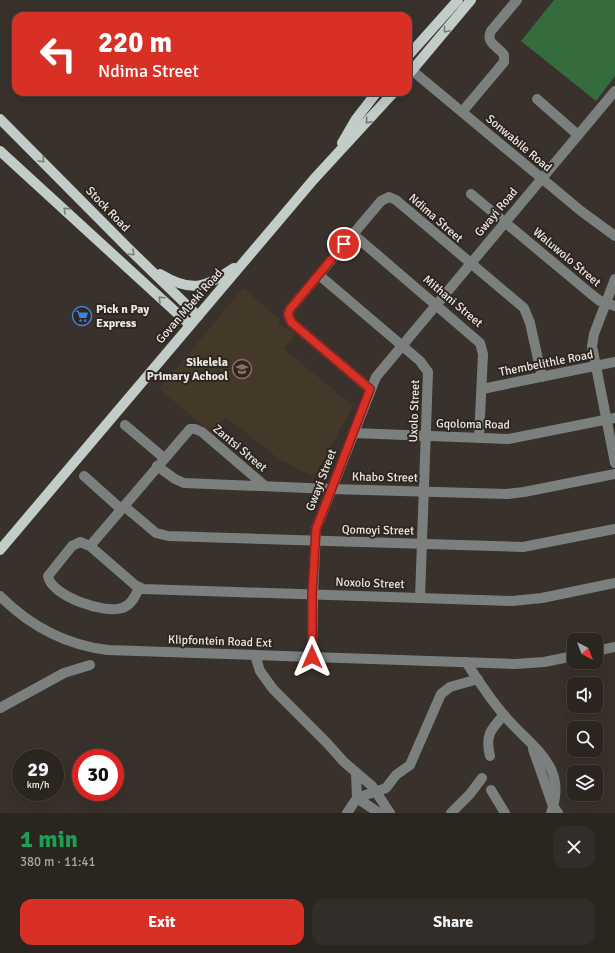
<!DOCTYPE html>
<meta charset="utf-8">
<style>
:root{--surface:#2b2520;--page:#332d29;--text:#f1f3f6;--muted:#a6a5a5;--line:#47423e;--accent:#d93025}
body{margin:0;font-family:Signika,sans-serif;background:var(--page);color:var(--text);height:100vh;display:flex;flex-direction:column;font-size:15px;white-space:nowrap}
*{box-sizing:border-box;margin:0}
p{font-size:13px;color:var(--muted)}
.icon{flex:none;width:22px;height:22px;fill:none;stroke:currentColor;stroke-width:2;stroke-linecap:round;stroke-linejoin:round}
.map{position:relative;height:813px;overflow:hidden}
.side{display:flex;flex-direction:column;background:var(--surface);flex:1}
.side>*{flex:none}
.banner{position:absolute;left:12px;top:12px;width:400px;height:84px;border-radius:12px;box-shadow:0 4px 16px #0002,0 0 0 1px var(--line);background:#d93025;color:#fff;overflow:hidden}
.needle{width:26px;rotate:138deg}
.tools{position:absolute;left:567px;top:633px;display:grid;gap:8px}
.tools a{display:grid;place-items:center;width:36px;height:36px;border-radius:8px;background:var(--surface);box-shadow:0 4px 16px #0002,0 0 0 1px var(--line);font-size:20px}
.speed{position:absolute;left:12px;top:749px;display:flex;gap:8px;font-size:20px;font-weight:700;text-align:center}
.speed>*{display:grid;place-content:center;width:52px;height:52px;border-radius:50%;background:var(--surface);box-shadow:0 4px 16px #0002,0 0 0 1px var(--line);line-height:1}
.speed small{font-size:10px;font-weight:400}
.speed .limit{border:6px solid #d22;background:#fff;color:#111}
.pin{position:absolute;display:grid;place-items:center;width:34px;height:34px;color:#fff;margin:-17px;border:2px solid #fff;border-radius:50%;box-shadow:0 1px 4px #0007}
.me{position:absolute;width:44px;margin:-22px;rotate:0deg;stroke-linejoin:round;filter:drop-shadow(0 0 3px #0008)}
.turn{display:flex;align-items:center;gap:14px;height:84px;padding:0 20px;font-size:18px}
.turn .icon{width:52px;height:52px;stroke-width:2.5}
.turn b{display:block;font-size:28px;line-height:34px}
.round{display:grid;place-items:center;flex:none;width:42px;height:42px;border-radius:12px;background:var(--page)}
.overview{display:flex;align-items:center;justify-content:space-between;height:68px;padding:0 20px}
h1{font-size:24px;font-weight:800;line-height:30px;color:#1e9e55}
.action{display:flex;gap:8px;margin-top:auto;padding:8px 20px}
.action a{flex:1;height:46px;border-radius:12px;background:var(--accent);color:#fff;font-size:16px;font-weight:800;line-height:46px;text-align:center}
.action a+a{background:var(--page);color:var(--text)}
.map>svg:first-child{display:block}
</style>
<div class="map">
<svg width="615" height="813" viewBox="0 0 615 813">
<rect width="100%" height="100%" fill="#39312b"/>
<polygon fill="#443829" points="243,288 280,319 278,323 296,334 284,349 353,406 314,477 279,459 226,417 212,433 159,389"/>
<polygon fill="#356c3d" points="554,0 615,0 615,76 596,101 521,41"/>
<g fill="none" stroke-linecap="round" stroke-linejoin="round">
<g stroke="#7b807e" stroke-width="10">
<polyline points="408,67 581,211 615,236"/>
<polyline points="537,99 578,135"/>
<path d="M462,112L504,62V55C498,46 485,43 491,31L517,0"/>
<polyline points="471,194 591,294 600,301 615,306"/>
<polyline points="353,234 480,343 483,354 479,438"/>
<polyline points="319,275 420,361 428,372 420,598"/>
<polyline points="615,279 594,334 592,346 615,463"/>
<polyline points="370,389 291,322 288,314 290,309 381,201 389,197 396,200 524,308 530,323 542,377"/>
<polyline points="482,389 615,362"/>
<polyline points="125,425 164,458"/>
<polyline points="353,433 508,439 615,418"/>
<polyline points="157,466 175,479 184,483 331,489 507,494 524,492 615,474"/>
<polyline points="84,476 121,509"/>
<polyline points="124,506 156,533 168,536 523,547 615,529"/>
<polyline points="90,546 190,429 195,429 202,432 265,486"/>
<path d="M139,588C136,595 131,606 122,608C104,614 51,596 48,576L72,546L80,542L90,546L135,585L143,589L512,601L542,598L615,583"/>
<path d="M0,596C30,626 65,645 108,650L515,664L544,662L574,656"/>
<polyline points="596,651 615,647"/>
<polyline points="255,655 260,671 273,689 327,743 344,762 372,786 390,813"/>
<polyline points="312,657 313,594 316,529 376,377 615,91"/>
<path d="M466,662C478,680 490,699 504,715C530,747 569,764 551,813"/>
<polyline points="0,708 64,673 90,665"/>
<polyline points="533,749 553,806 558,813"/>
<path d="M490,756C485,736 490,730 504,715"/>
<polyline points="356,773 357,798 386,788 396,775 410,765 441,694 450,687 478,679"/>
<polyline points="491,790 505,813"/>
<polyline points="347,813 357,798 379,813"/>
<polyline points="451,813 470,794 482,778"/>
</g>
<g stroke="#c2cdc9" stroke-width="10">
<polyline points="408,56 458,0"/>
<polyline points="408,75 471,0"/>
<polyline points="0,119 128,248 198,316"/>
<polyline points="342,143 356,119 377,92"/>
<polyline points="0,151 190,325"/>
<path d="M160,274C192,293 204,288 234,268"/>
<polyline points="0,550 314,179 394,92"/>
</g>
</g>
<defs><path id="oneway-chevron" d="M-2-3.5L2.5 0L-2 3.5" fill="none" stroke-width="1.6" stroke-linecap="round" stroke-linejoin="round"/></defs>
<g stroke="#787a75">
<use href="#oneway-chevron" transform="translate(446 30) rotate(130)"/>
<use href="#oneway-chevron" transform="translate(368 121) rotate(132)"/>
<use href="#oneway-chevron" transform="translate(42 160) rotate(46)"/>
<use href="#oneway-chevron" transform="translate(66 210) rotate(-137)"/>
<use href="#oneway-chevron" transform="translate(132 253) rotate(45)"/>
<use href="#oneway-chevron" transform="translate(161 299) rotate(-137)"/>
</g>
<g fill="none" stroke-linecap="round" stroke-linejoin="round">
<g stroke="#8d1f18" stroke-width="10">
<polyline id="route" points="312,657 312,594 316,529 370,389 291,322 288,314 290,309 344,244"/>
</g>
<use href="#route" stroke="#d93025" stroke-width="7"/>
</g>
<defs>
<g id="supermarket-ring" transform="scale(1)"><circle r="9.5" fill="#2e2721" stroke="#3f7fe0" stroke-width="1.5"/><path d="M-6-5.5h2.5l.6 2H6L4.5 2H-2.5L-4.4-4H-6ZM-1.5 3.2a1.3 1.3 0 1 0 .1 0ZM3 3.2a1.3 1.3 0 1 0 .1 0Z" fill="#3f7fe0"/></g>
<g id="school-ring" transform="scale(1)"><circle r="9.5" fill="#2e2721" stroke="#8d6e63" stroke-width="1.5"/><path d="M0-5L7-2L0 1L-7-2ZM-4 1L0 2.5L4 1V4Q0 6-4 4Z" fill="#8d6e63"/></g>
</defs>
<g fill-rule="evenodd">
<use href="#supermarket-ring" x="82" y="316"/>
<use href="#school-ring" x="242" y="369"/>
</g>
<g text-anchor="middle" stroke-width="4" stroke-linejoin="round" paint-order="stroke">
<g font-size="12" fill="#ebe6e2" stroke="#2e2721">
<text transform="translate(519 143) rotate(40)" y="4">Sonwabile Road</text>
<text transform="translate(108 209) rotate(46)" y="4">Stock Road</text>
<text transform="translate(496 212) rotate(-50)" y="4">Gwayi Road</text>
<text transform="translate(436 218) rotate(41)" y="4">Ndima Street</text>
<text transform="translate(567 257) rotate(40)" y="4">Waluwolo Street</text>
<text transform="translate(453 301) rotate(40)" y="4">Mithani Street</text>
<text transform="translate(189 306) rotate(-49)" y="4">Govan Mbeki Road</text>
<text transform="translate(546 363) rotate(-11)" y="4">Thembelithle Road</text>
<text transform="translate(414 411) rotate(-88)" y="4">Uxolo Street</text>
<text transform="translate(473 424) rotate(1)" y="4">Gqoloma Road</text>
<text transform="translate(240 448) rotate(40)" y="4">Zantsi Street</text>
<text transform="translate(385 477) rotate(1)" y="4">Khabo Street</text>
<text transform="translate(321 480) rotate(-69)" y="4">Gwayi Street</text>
<text transform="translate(378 530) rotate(1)" y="4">Qomoyi Street</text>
<text transform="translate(370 583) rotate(2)" y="4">Noxolo Street</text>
<text transform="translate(220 641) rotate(2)" y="4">Klipfontein Road Ext</text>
</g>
<g font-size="12" font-weight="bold" fill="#ebe6e2" stroke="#2e2721" text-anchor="start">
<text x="96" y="313">Pick n Pay<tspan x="96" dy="14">Express</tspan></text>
<text x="228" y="366" text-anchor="end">Sikelela<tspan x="228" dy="14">Primary Achool</tspan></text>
</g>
</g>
</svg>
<div class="tools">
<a><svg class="needle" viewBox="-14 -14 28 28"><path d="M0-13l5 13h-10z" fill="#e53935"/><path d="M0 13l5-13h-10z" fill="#a6a5a5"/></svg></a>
<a><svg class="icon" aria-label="sound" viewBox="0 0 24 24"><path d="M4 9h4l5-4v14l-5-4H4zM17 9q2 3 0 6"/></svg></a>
<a><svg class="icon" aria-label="search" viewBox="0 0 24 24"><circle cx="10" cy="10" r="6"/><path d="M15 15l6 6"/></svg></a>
<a><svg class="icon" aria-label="layers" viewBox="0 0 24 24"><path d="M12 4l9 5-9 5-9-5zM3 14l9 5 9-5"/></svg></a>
</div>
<div class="speed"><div>29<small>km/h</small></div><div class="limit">30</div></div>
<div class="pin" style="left:344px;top:244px;background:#d93025"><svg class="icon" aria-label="arrive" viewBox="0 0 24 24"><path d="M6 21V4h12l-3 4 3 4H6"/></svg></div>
<svg class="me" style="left:312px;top:657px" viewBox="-20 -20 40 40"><path d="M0-17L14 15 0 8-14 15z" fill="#d93025" stroke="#fff" stroke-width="4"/></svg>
<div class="banner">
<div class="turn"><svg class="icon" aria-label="left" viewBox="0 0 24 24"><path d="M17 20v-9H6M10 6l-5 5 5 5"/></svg><div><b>220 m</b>Ndima Street</div></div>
</div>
</div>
<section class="side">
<div class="overview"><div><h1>1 min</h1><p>380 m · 11:41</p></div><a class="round"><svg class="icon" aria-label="close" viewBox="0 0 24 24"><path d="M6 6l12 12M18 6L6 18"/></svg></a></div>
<div class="action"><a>Exit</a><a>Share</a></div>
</section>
